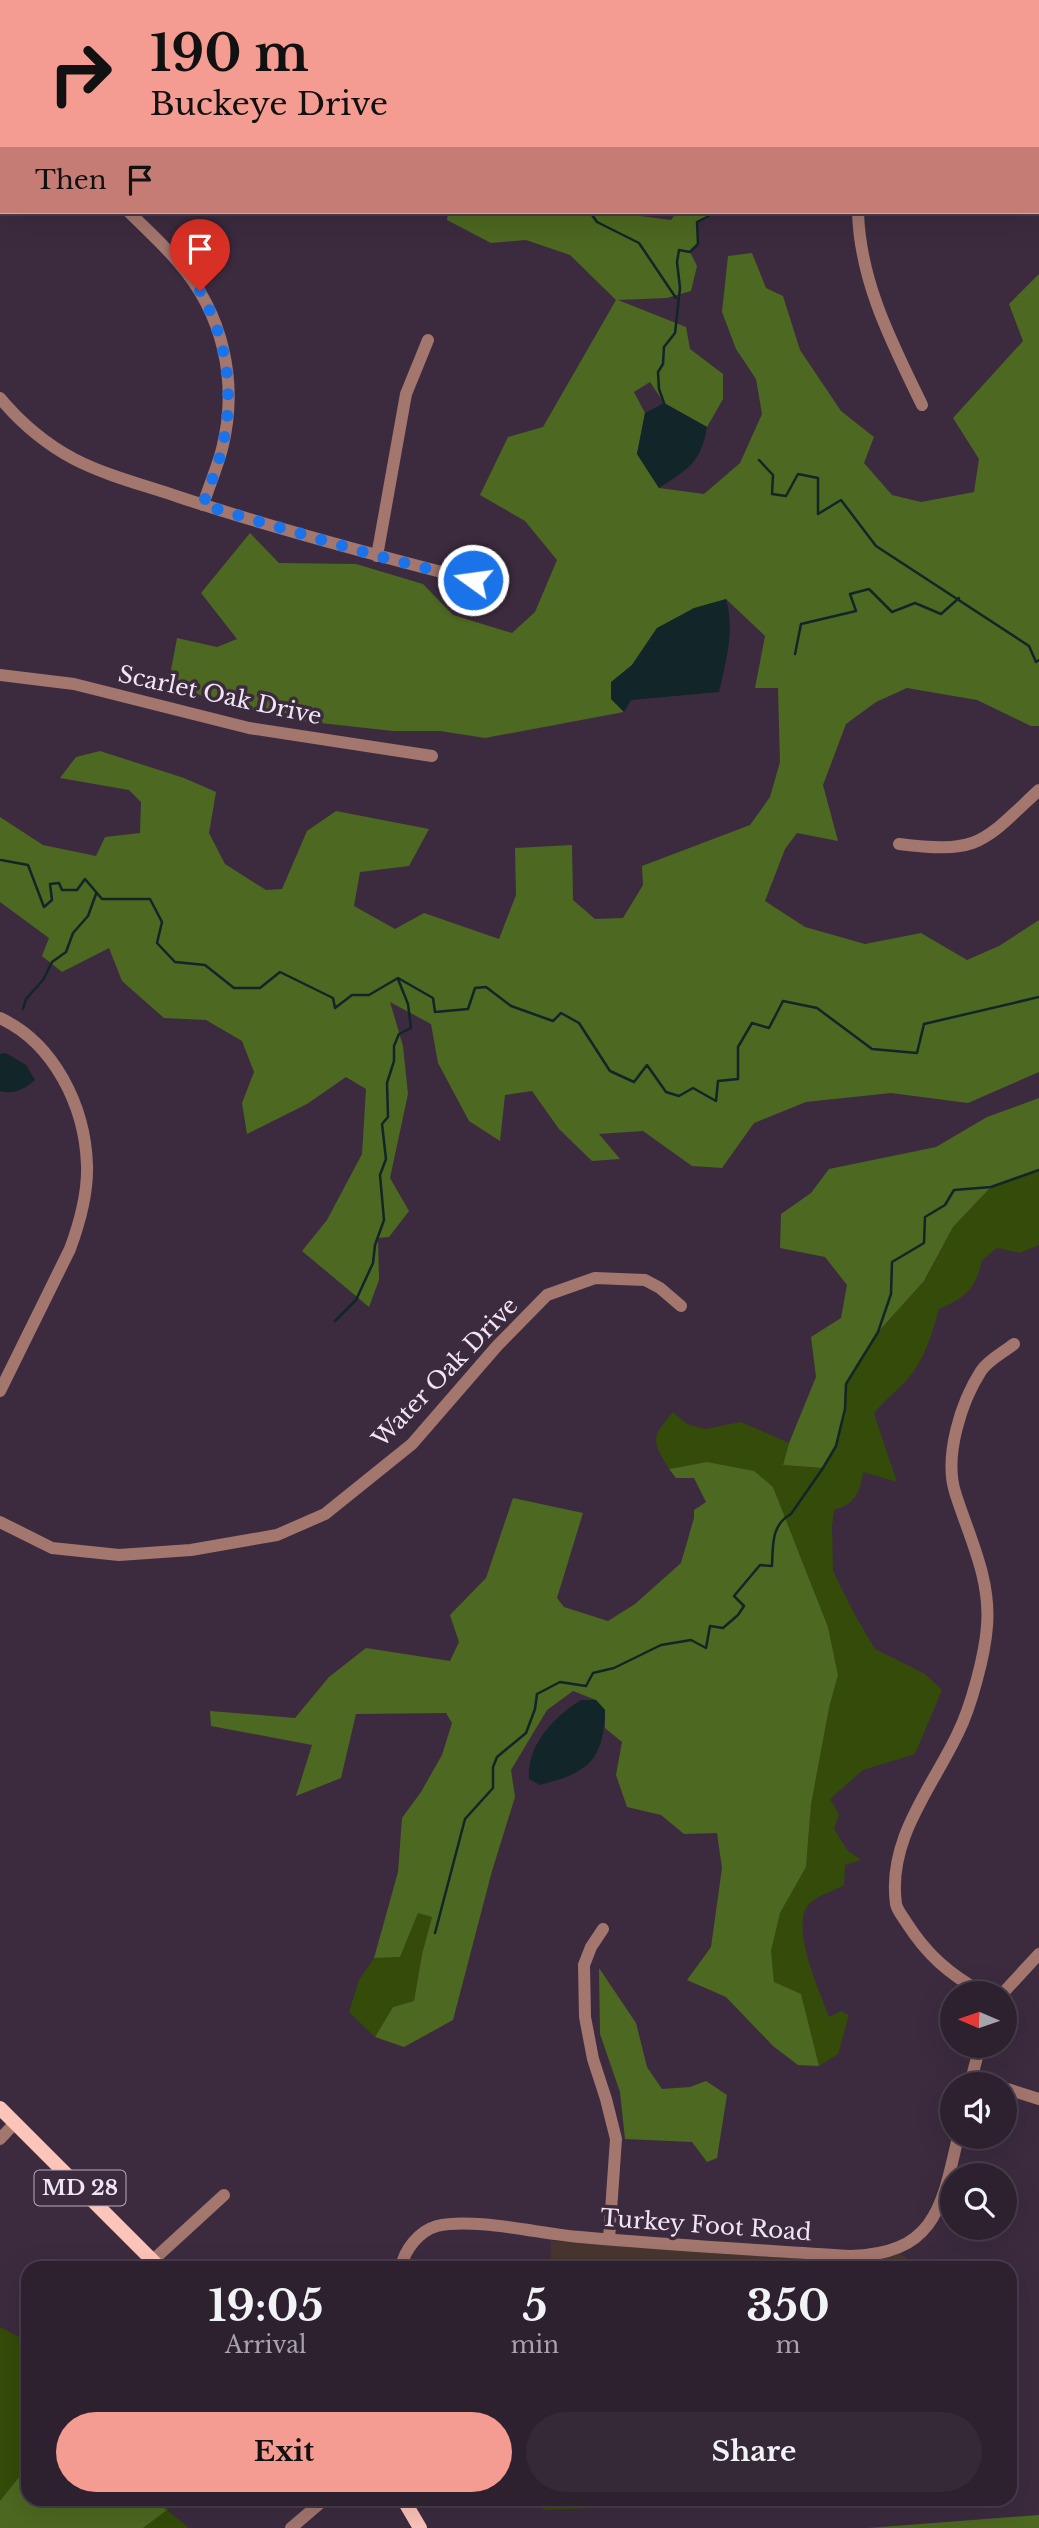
<!DOCTYPE html>
<style>
:root{--surface:#2d202f;--page:#352837;--text:#f1f3f6;--muted:#a7a3aa;--line:#483e4b;--accent:#f59c92}
body{margin:0;font-family:"Libre Baskerville",serif;background:var(--page);color:var(--text);height:100vh;display:flex;flex-direction:column;font-size:26px;white-space:nowrap}
*{box-sizing:border-box;margin:0}
p{font-size:23px;color:var(--muted)}
.icon{flex:none;width:38px;height:38px;fill:none;stroke:currentColor;stroke-width:2;stroke-linecap:round;stroke-linejoin:round}
.map{position:relative;flex:1;overflow:hidden}
.sheet{position:absolute;left:21px;top:2261px;width:996px;height:245px;display:flex;flex-direction:column;background:var(--surface);border-radius:21px;box-shadow:0 7px 28px #0002,0 0 0 2px var(--line)}
.sheet>*{flex:none}
.top-card{position:absolute;left:0px;top:0px;width:1040px;height:214px;box-shadow:0 7px 28px #0002,0 0 0 2px var(--line);background:#f59c92;color:#111;overflow:hidden}
.needle{width:46px;rotate:272deg}
.tools{position:absolute;left:940px;top:1981px;display:grid;gap:14px}
.tools a{display:grid;place-items:center;width:77px;height:77px;border-radius:50%;background:var(--surface);box-shadow:0 7px 28px #0002,0 0 0 2px var(--line);font-size:35px}
.pin{position:absolute;display:grid;place-items:center;width:60px;height:60px;color:#fff;margin:-72px -30px;border-radius:50% 50% 50% 0;rotate:-45deg;box-shadow:0 0 7px #0007}
.pin .icon{rotate:45deg}
.me{position:absolute;width:77px;margin:-38px;rotate:284deg;stroke-linejoin:round;filter:drop-shadow(0 0 5px #0008)}
.turn{display:flex;align-items:center;gap:24px;height:147px;padding:0 35px;font-size:32px}
.turn .icon{width:91px;height:91px;stroke-width:2.5}
.turn b{display:block;font-size:49px;line-height:60px}
.then{display:flex;align-items:center;height:66px;padding:0 35px;background:#0003;gap:14px;font-size:26px}
.eta{display:flex;justify-content:space-evenly;align-items:center;height:119px;text-align:center}
.eta b{font-size:42px;font-weight:700;line-height:49px}
.action{display:flex;gap:14px;margin-top:auto;padding:14px 35px}
.action a{flex:1;height:80px;border-radius:42px;background:var(--accent);color:#111;font-size:28px;font-weight:700;line-height:80px;text-align:center}
.action a+a{background:var(--page);color:var(--text)}
.map>svg:first-child{display:block}
</style>
<div class="map">
<svg width="1039" height="2528" viewBox="0 0 1039 2528">
<rect width="100%" height="100%" fill="#3c2b3f"/>
<g fill="#48352f">
<polygon points="350,0 753,0 753,2 351,2"/>
<polygon points="551,2241 863,2263 899,2253 921,2268 550,2268"/>
</g>
<g fill="#344b09">
<path d="M1039,1170V1245L1020,1253L997,1248L982,1260C976,1289 965,1298 939,1309C932,1335 924,1361 906,1381C895,1393 883,1401 874,1414L897,1482L863,1472C860,1493 855,1504 834,1510L832,1526L833,1571L856,1617L875,1649L925,1674L942,1690L915,1754L863,1770L830,1799L839,1814L834,1829L848,1851L861,1860L845,1865L844,1885C834,1891 818,1895 810,1903C788,1924 820,1992 829,2017L841,2011L849,2015L838,2054L819,2066L801,1995L774,1982L771,1951L780,1913L806,1867L811,1805L829,1708L838,1675L828,1627L773,1487L707,1462L669,1469C651,1439 651,1438 673,1412L687,1424L705,1429L741,1422L789,1443L783,1465L823,1468L836,1445L845,1409L846,1384L878,1332L925,1280L953,1227L991,1187Z"/>
<polygon points="418,1912 432,1917 422,1954 414,2001 393,2007 375,2037 349,2012 359,1980 374,1958 400,1957"/>
<polygon points="0,2327 28,2342 28,2389 24,2394 28,2399 28,2466 0,2501"/>
<polygon points="147,2499 179,2499 167,2510 189,2528 143,2528 166,2510"/>
<polygon points="543,2499 812,2499 543,2510"/>
</g>
<g fill="#4d6820">
<polygon points="448,212 610,212 671,220 677,212 711,212 709,216 697,222 698,244 690,252 697,266 691,291 667,298 618,300 686,327 690,349 723,374 723,399 707,427 664,403 650,382 634,392 645,413 637,454 659,488 704,494 740,463 762,414 756,379 736,349 722,312 728,256 752,253 766,288 783,296 800,350 841,411 874,437 864,463 892,495 921,502 974,492 979,459 953,418 1023,341 1009,304 1039,274 1039,726 1031,726 977,700 907,688 876,702 846,724 823,785 838,841 797,833 785,849 765,901 805,927 865,944 921,933 967,960 999,946 1039,920 1039,1072 968,1103 891,1093 806,1102 754,1123 722,1168 692,1166 643,1131 599,1134 620,1159 592,1161 559,1129 532,1091 505,1095 500,1141 469,1121 438,1063 431,1024 390,1002 403,1046 408,1094 390,1178 409,1211 389,1237 378,1238 379,1280 369,1307 302,1251 327,1220 362,1154 366,1089 346,1077 307,1104 247,1134 242,1103 254,1072 242,1041 206,1020 164,1018 122,981 109,948 62,972 42,956 49,938 0,902 0,817 43,845 96,856 105,837 140,833 141,802 129,790 60,778 76,757 100,751 184,778 216,792 209,833 225,864 266,890 282,889 307,831 336,811 429,829 409,866 360,872 354,906 395,929 424,913 499,939 516,895 515,848 572,845 573,900 595,919 623,918 643,885 642,866 750,825 770,797 780,762 778,688 755,688 765,636 726,599 657,628 632,665 612,682 611,698 624,712 485,738 440,731 393,731 284,719 168,686 177,638 217,647 237,639 201,593 250,533 279,563 356,564 423,584 453,615 512,633 535,612 557,560 525,521 480,495 508,437 543,427 616,300 570,255 526,240 491,243 447,220"/>
<polygon points="1039,1098 1039,1170 991,1187 953,1227 924,1281 878,1332 846,1384 845,1409 836,1445 823,1468 783,1465 789,1443 816,1377 811,1337 841,1318 847,1285 825,1257 780,1248 781,1214 811,1193 829,1169 936,1147 987,1117"/>
<polygon points="707,1462 754,1471 773,1487 828,1627 838,1675 829,1708 811,1805 806,1867 780,1913 771,1951 774,1982 801,1994 819,2066 798,2065 773,2046 726,1997 687,1980 711,1947 722,1868 717,1833 684,1834 661,1815 627,1807 616,1775 622,1742 605,1728 605,1710 596,1700 573,1691 547,1710 511,1770 515,1797 492,1871 453,2020 404,2047 375,2037 393,2007 414,2001 422,1954 432,1917 418,1913 400,1957 374,1958 398,1872 402,1818 421,1792 442,1755 452,1723 446,1713 356,1714 341,1778 296,1796 312,1745 211,1726 210,1711 295,1718 329,1677 366,1648 450,1661 459,1642 450,1615 486,1578 513,1498 583,1513 557,1598 564,1607 608,1621 635,1604 681,1563 694,1518 694,1510 706,1502 694,1478 676,1478 669,1469"/>
<polygon points="599,1968 636,2023 647,2067 662,2089 690,2087 706,2081 727,2095 717,2158 707,2162 692,2142 625,2139 620,2092 600,2034"/>
<polygon points="28,2466 28,2499 147,2499 167,2510 143,2528 0,2528 0,2501"/>
<polygon points="1039,2515 1039,2528 868,2528"/>
</g>
<g fill="#122528">
<path d="M664,403L707,427C701,463 688,469 659,488L637,454L645,413Z"/>
<path d="M726,599C735,629 726,663 719,692L631,700L624,712L611,699V682L632,665L657,628L694,608Z"/>
<path d="M6,1053L26,1065L35,1080C25,1089 13,1095 0,1091V1054Z"/>
<path d="M581,1700H596L605,1710C604,1761 587,1773 540,1785L529,1779C526,1745 555,1716 581,1700Z"/>
</g>
<g fill="none" stroke-linecap="round" stroke-linejoin="round">
<g stroke="#122528" stroke-width="2.5">
<polyline points="307,0 307,2"/>
<polyline points="764,0 765,2"/>
<polyline points="590,212 597,222 639,243 676,298"/>
<polyline points="664,403 659,389 658,372 663,364 664,347 675,333 680,288 677,262 679,250 690,252 698,244 697,222 709,216 711,212"/>
<polyline points="759,460 773,475 772,494 786,496 798,474 818,478 818,514 841,500 876,546 1029,646 1036,662 1039,660"/>
<polyline points="795,654 801,624 856,611 850,594 869,589 892,612 915,603 941,614 959,598"/>
<polyline points="1,860 28,865 44,907 52,900 50,884 59,883 62,890 77,890 85,879 102,899 150,899 162,922 157,943 175,962 205,965 234,988 260,988 280,972 333,998 335,1008 352,995 369,995 398,978 433,998 435,1012 468,1009 475,988 486,987 511,1006 553,1021 561,1013 579,1023 610,1071 634,1082 647,1065 666,1092 679,1096 693,1088 716,1101 718,1081 738,1079 738,1047 752,1023 769,1028 783,1001 817,1008 872,1049 917,1053 924,1024 1039,997"/>
<polyline points="23,1009 26,999 43,980 52,962 66,952 73,933 88,916 96,894"/>
<polyline points="335,1321 356,1300 373,1263 375,1245 384,1220 380,1175 386,1159 382,1124 388,1117 387,1083 394,1061 394,1046 399,1034 411,1028 408,1004 398,979"/>
<path d="M435,1933L465,1819L493,1788V1767L497,1757L526,1733L535,1709L537,1694L560,1682L586,1686L593,1673L614,1668L661,1645L691,1640L706,1648L710,1626L723,1628L738,1615L744,1606L734,1596L760,1565L772,1566C773,1545 771,1525 791,1514L823,1468L836,1446L845,1409L846,1384L878,1332L891,1294L892,1262L924,1243L925,1217L945,1205L954,1190L991,1187L1039,1170"/>
</g>
<g stroke="#a3766e" stroke-width="12">
<polyline points="116,0 118,2"/>
<polyline points="891,0 892,2"/>
<polyline points="980,2 983,0"/>
<polyline points="0,198 2,197"/>
<path d="M129,212C145,228 163,244 178,262C223,313 239,382 222,449C217,468 209,486 203,505"/>
<path d="M858,212C860,282 892,343 922,405"/>
<path d="M0,398C20,422 46,444 74,459C107,476 144,485 179,497C276,529 374,555 473,580"/>
<polyline points="377,556 406,394 428,340"/>
<polyline points="0,675 74,684 249,728 432,756"/>
<path d="M899,844C980,854 982,843 1039,790"/>
<path d="M0,1018C54,1043 85,1106 87,1165C88,1194 80,1222 70,1249L0,1391"/>
<polyline points="0,1522 52,1548 119,1555 191,1550 277,1535 325,1514 412,1444 497,1346 547,1295 595,1278 645,1280 660,1288 681,1306"/>
<polyline points="603,1929 591,1947 584,1965 585,2017 593,2059 606,2099 616,2139 609,2239"/>
<path d="M983,1993C949,1974 927,1955 906,1922C903,1917 897,1910 896,1904C887,1839 932,1788 958,1733C971,1707 985,1655 987,1626C991,1578 969,1537 955,1492C944,1456 961,1402 981,1371C988,1360 1004,1352 1014,1344"/>
<polyline points="1003,1993 1039,1954"/>
<polyline points="971,2081 988,2084"/>
<polyline points="970,2084 980,2046"/>
<polyline points="1004,2088 1039,2099"/>
<polyline points="0,2139 15,2123"/>
<polyline points="152,2261 224,2195"/>
<path d="M401,2268C404,2250 419,2231 437,2226C473,2217 541,2234 580,2237C670,2245 760,2250 850,2256C935,2254 942,2207 958,2137"/>
<polyline points="291,2528 325,2499"/>
</g>
<g stroke="#fdc4ba" stroke-width="14">
<polyline points="0,2108 160,2268"/>
<polyline points="403,2499 420,2528"/>
</g>
</g>
<g fill="none" stroke-linecap="round" stroke-linejoin="round">
<path stroke="#1a73e8" stroke-width="12" stroke-dasharray="0 21.6" d="M200,291C227,339 235,394 222,448C218,467 209,486 203,505L377,556L473,580"/>
</g>
<g text-anchor="middle" stroke-width="7" stroke-linejoin="round" paint-order="stroke">
<rect fill="#3c2b3f" stroke="#baadbc" stroke-width="2" x="34.5" y="2170.5" width="91" height="35" rx="5"/>
<g font-size="21" font-weight="bold" fill="#f0e5f2">
<text x="80" y="2195">MD 28</text>
</g>
<g font-size="23" fill="#f0e5f2" stroke="#3c2b3f">
<text transform="translate(220 695) rotate(12)" y="8">Scarlet Oak Drive</text>
<text transform="translate(445 1372) rotate(-46)" y="8">Water Oak Drive</text>
<text transform="translate(706 2225) rotate(4)" y="8">Turkey Foot Road</text>
</g>
</g>
</svg>
<div class="tools">
<a><svg class="needle" viewBox="-14 -14 28 28"><path d="M0-13l5 13h-10z" fill="#e53935"/><path d="M0 13l5-13h-10z" fill="#a7a3aa"/></svg></a>
<a><svg class="icon" aria-label="sound" viewBox="0 0 24 24"><path d="M4 9h4l5-4v14l-5-4H4zM17 9q2 3 0 6"/></svg></a>
<a><svg class="icon" aria-label="search" viewBox="0 0 24 24"><circle cx="10" cy="10" r="6"/><path d="M15 15l6 6"/></svg></a>
</div>
<div class="pin" style="left:200px;top:291px;background:#d93025"><svg class="icon" aria-label="arrive" viewBox="0 0 24 24"><path d="M6 21V4h12l-3 4 3 4H6"/></svg></div>
<svg class="me" style="left:473px;top:580px" viewBox="-20 -20 40 40"><circle r="17" fill="#1a73e8" stroke="#fff" stroke-width="3"/><path d="M0-11L8 9 0 5-8 9z" fill="#fff"/></svg>
<div class="top-card">
<div class="turn"><svg class="icon" aria-label="right" viewBox="0 0 24 24"><path d="M7 20v-9h11M14 6l5 5-5 5"/></svg><div><b>190 m</b>Buckeye Drive</div></div>
<div class="then">Then<svg class="icon" aria-label="arrive" viewBox="0 0 24 24"><path d="M6 21V4h12l-3 4 3 4H6"/></svg></div>
</div>
<section class="sheet">
<div class="eta">
<div><b>19:05</b><p>Arrival</p></div>
<div><b>5</b><p>min</p></div>
<div><b>350</b><p>m</p></div>
</div>
<div class="action"><a>Exit</a><a>Share</a></div>
</section>
</div>
